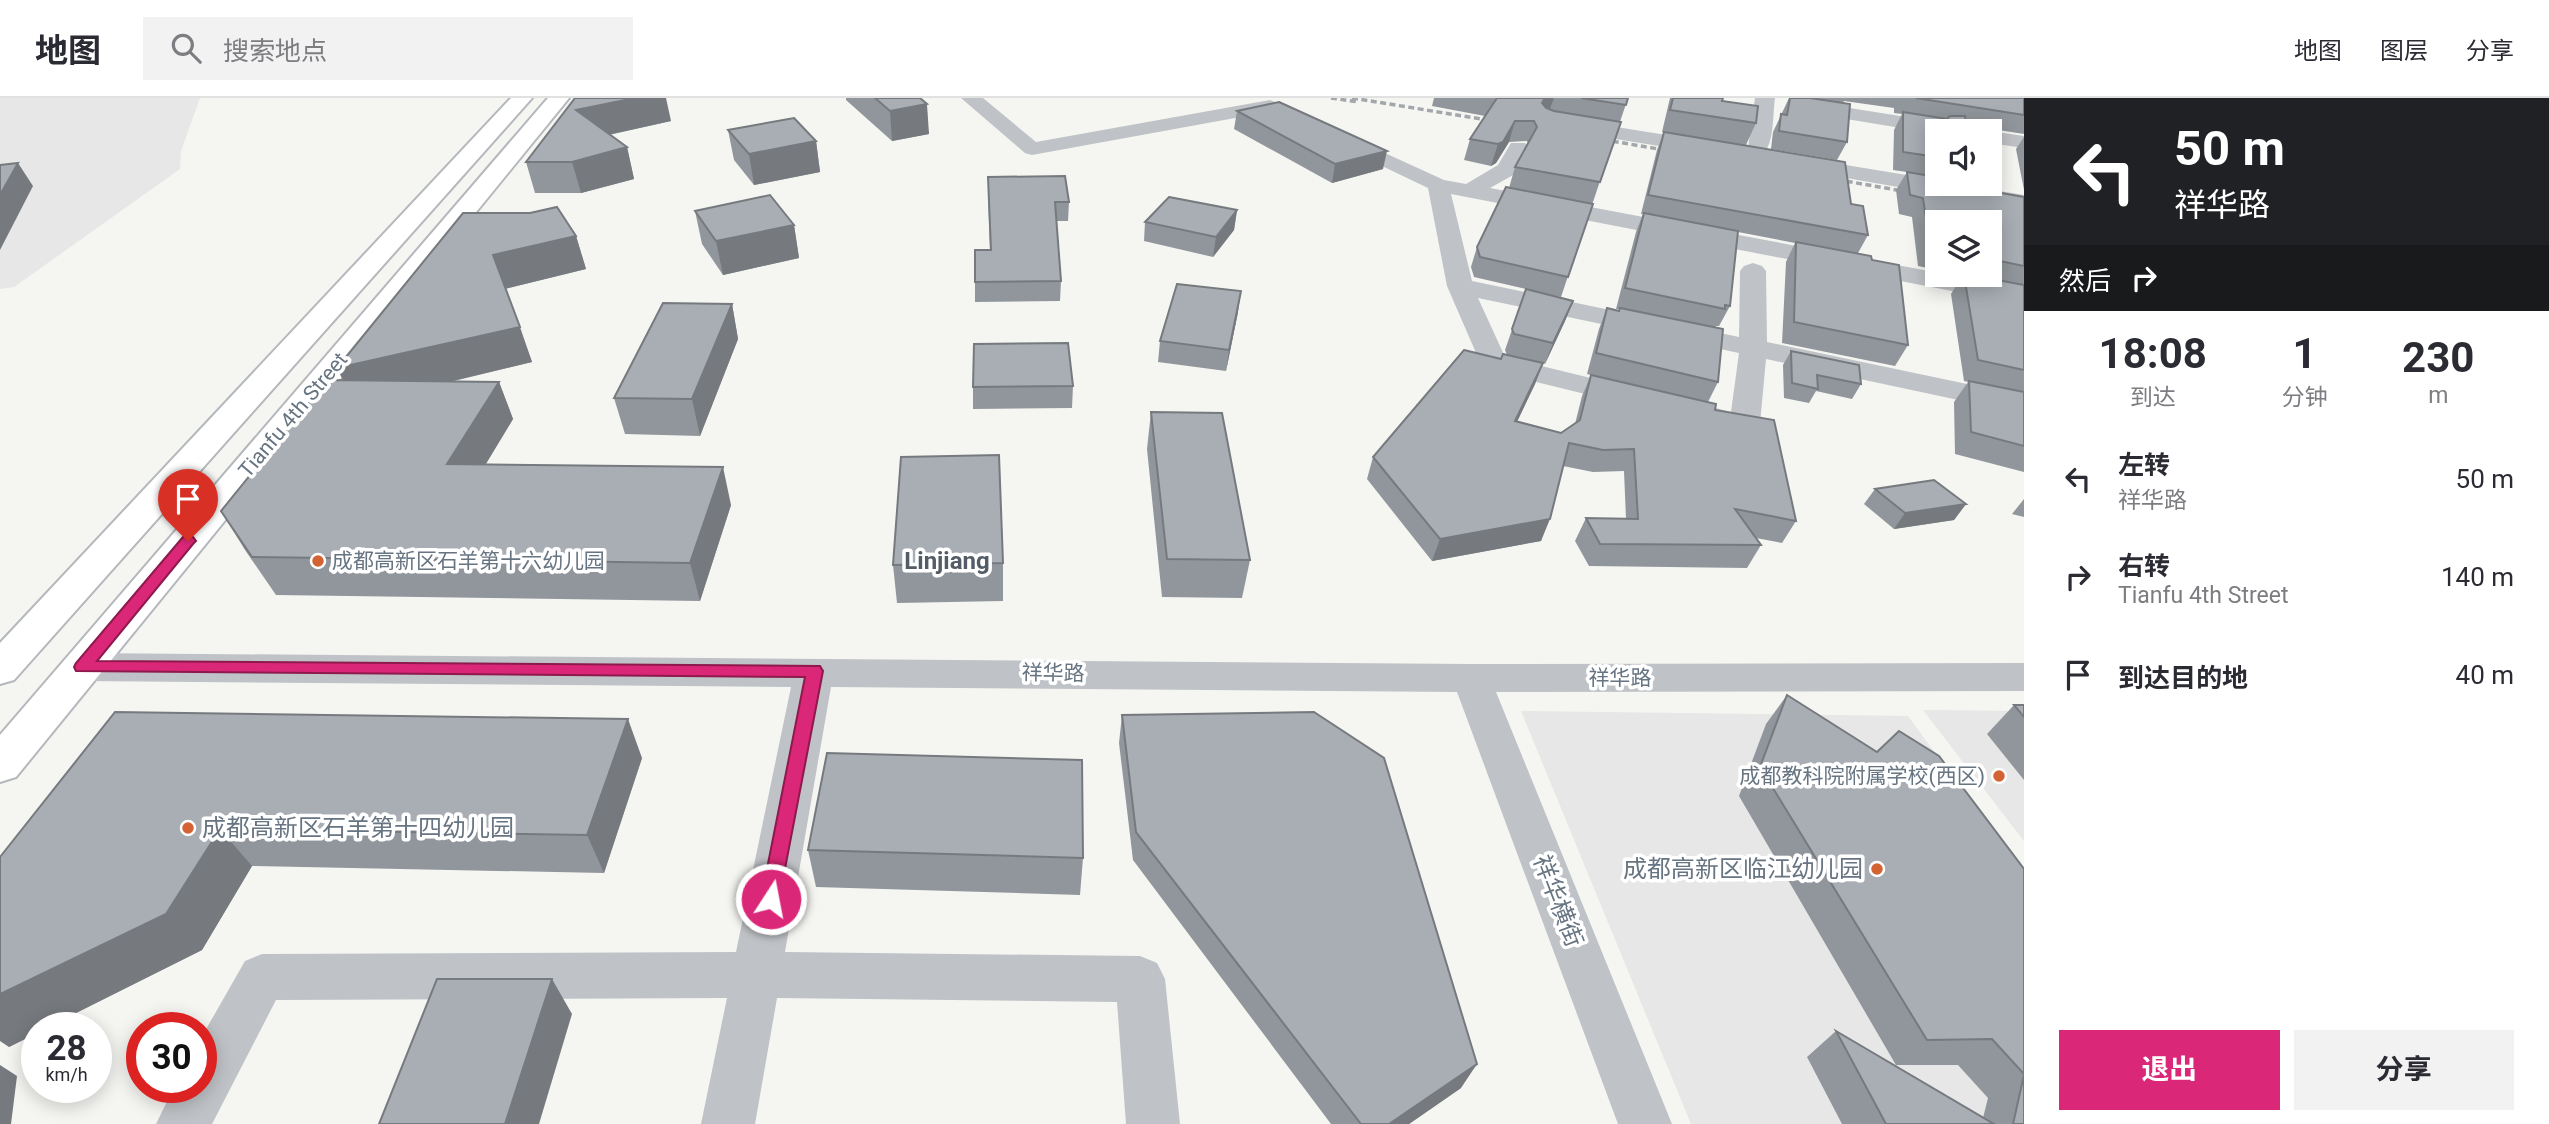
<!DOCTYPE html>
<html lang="zh">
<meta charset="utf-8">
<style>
:root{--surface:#fff;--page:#f2f2f3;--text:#2b2b33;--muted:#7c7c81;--line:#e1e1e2;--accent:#db2777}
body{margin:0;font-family:Roboto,"Noto Sans SC",sans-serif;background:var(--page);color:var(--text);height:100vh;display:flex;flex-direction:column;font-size:26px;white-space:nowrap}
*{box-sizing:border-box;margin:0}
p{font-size:23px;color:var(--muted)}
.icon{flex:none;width:38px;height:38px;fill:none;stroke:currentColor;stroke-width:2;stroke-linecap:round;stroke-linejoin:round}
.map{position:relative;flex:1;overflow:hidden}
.drawer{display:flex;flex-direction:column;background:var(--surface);width:525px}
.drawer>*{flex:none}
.top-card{background:#202124;color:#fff;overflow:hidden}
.controls{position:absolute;left:1925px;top:21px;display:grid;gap:14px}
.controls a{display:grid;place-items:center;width:77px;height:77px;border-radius:0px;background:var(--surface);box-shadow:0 4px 18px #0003;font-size:35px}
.speed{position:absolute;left:21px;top:914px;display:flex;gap:14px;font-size:35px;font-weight:700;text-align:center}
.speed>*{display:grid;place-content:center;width:91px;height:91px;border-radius:50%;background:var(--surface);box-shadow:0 4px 18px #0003;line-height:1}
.speed small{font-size:18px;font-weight:400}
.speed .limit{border:10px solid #d22;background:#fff;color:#111}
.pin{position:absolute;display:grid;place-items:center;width:60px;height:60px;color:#fff;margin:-72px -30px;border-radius:50% 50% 50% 0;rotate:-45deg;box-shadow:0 0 7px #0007}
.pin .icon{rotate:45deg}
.me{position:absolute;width:77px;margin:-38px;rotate:11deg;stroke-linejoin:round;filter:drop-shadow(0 0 5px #0008)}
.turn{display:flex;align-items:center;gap:24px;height:147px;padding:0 35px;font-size:32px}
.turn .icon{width:91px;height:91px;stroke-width:2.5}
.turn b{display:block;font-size:49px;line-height:60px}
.then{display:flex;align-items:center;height:66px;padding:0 35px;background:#0003;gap:14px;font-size:26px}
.eta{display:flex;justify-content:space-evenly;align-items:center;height:119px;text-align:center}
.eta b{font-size:42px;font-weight:700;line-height:49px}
.primary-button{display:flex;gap:14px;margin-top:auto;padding:14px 35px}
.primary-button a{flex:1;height:80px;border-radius:0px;background:var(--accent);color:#fff;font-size:28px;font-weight:700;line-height:80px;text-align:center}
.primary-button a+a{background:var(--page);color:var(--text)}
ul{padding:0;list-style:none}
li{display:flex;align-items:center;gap:21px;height:98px;padding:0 35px}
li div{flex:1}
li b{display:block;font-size:26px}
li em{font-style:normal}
header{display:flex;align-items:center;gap:42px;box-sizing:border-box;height:98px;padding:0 35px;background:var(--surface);border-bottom:2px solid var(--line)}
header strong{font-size:33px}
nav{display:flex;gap:38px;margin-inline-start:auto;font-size:24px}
.search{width:490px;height:63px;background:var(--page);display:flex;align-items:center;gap:18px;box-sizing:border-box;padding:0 24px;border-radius:0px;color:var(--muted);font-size:26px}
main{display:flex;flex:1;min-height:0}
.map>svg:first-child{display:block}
</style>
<header>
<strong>地图</strong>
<div class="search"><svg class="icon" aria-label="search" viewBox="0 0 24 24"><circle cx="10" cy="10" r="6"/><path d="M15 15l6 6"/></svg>搜索地点</div>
<nav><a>地图</a><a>图层</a><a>分享</a></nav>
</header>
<main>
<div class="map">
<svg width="2024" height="1026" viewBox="0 0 2024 1026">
<rect width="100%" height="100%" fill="#f5f6f2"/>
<g fill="#e6e7e6">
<polygon points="0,0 200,0 181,53 180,71 14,189 0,191"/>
<polygon points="1923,612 2024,613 2024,743"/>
<polygon points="1521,613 1908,618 2024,776 2024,1026 1691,1026"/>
</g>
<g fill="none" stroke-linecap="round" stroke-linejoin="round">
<g stroke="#b4b8bc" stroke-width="4">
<g id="secondary">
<polygon points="511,0 532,0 14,582 0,586 0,545"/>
<polygon points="548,0 569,0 16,679 0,684 0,637"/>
</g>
</g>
<g fill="#bfc2c6" fill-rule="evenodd">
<polygon points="961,0 983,0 1036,44 1270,2 1292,11 1295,15 1285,21 1268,14 1032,57 1025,55"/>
<path d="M1755,0H1775C1772,21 1776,57 1752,63L1566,33L1559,31L1556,27L1559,23L1566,21L1748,50Z"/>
<polygon points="1799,2 1957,27 1964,29 1967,33 1937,33 1937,36 1792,12 1789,8 1792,4"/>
<polygon points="1988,33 1990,33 2024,38 2024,50 1990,45"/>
<polygon points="1341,35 1444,82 1466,86 1498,67 1511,45 1525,45 1528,49 1515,76 1490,90 2024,191 2024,207 1451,96 1472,183 1739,239 1740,173 1744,168 1753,165 1762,168 1766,173 1767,244 2024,298 2024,316 1766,261 1760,326 1756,332 1745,335 1693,322 1689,316 1693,310 1704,307 1731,314 1739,255 1478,200 1505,259 1644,293 1649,299 1644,305 1634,308 1483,271 1447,188 1428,90 1334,45 1331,41 1334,37"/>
<polygon points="1797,59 1937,82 1937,86 1957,86 2024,97 2024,111 1789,70 1786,65 1789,60"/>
<polygon points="82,555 1471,566 2024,565 2024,593 1496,594 1672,1026 1618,1026 1457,594 831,589 785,854 1140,858 1157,865 1165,881 1180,1026 1126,1026 1117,904 777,900 755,1026 701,1026 727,900 276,902 212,1026 156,1026 174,989 201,989 201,940 245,863 262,856 736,854 791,589 82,583 68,579 63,569 68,559"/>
</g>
<use href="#secondary" fill="#fff" fill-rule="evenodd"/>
<g stroke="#a3a7ac" stroke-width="3.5" stroke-dasharray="6 3.5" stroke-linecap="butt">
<polyline points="1331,0 1359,4"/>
<polyline points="1352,0 1500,24"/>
<polyline points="1594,40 1676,54"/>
<polyline points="1828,80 1914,95"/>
</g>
</g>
<g fill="#90969b">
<polygon points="575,0 671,23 609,37 627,49 634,81 581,95 535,95 526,64"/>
<polygon points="846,0 920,0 929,36 892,43 846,2"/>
<polygon points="1434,0 1628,0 1561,199 1532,193 1573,203 1565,223 1545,266 1543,265 1535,286 1517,323 1561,335 1575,326 1582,298 1591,277 1587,276 1599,231 1607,210 1619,213 1619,211 1616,211 1636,134 1643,116 1641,116 1657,52 1664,34 1662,34 1670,0 1723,0 1722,3 1756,25 1746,47 1851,106 1868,137 1858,155 1872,162 1908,247 1895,268 1782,245 1786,164 1795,145 1738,134 1730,208 1719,228 1716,228 1715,230 1718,284 1708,304 1715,312 1796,423 1782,445 1756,440 1761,447 1747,470 1589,468 1575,443 1586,420 1626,421 1624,373 1593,374 1563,368 1541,443 1432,463 1367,381 1373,359 1507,257 1505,252 1526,191 1474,179 1471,169 1477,149 1509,90 1515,69 1528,46 1527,43 1509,44 1496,65 1491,68 1464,62 1470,41 1485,18 1432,8"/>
<polygon points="1789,0 2024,0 2024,36 1966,27 1937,33 1937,86 1973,90 2024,99 2024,374 1955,356 1954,304 1968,284 1964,283 1951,196 1962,178 1959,177 1990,177 1990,124 1937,124 1937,172 1918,168 1912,119 1899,116 1896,92 1907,74 1893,72 1894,32 1902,16 1894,15 1894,10 1844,3 1843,5 1847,44 1837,62 1771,51 1773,34"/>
<polygon points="1237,13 1383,71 1332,85 1234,31"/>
<polygon points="728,32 816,43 820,74 754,87 734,62"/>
<polygon points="2024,39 2024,92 2016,51"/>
<polygon points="988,98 1069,104 1068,123 1056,123 1061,183 1060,203 975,204 975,184 990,152"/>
<polygon points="1237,112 1234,132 1213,159 1144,143 1145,124"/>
<polygon points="695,113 794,127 799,160 723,177 702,146"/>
<polygon points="576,138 586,171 505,191 532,264 450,284 499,284 513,321 486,366 731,407 700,503 276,497 245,452 221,413 343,282 337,270"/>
<polygon points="732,206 738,241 700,338 625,336 614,300"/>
<polygon points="1238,214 1226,273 1158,264 1160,243"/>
<polygon points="1791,253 1861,286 1852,301 1816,293 1809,305 1784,300 1783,267"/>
<polygon points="1073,288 1072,310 973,311 973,289"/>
<polygon points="1151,314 1250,462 1242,500 1162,499 1147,351"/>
<polygon points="1875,391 1966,406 1954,422 1894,431 1864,406"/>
<polygon points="2024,401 2024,419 2012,416"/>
<polygon points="1003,465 1003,503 897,505 893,467"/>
<polygon points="1787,597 2024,771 2024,1026 1842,1026 1807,959 1836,933 1983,1020 1988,1000 1958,967 1896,967 1739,698 1766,626"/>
<polygon points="2014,607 2024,607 2024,682 1987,636"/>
<polygon points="1122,617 1461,990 1409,1026 1331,1026 1133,762 1119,645"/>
<polygon points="642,660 604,775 252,768 202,852 48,929 37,929 37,935 9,949 0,759"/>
<polygon points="808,752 1083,760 1080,797 816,789"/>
</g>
<g fill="#767a7e">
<polygon points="635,0 666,0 671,23 584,42 576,12"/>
<polygon points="1545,0 1554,0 1548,16 1542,5"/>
<polygon points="927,6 929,36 892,43 890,13"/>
<polygon points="1515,23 1509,44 1496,65 1491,68 1498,46"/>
<polygon points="816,43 820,74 754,87 749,56"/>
<polygon points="627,49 634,81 581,95 572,64"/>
<polygon points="1387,53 1383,71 1332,85 1335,66"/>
<polygon points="18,65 33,88 0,152 0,97"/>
<polygon points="1237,112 1234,132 1213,159 1216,139"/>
<polygon points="794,127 799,160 723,177 716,143"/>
<polygon points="576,138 586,171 504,191 493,157"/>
<polygon points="1241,193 1238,214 1226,273 1229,252"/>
<polygon points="1573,203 1565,223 1545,266 1553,245"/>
<polygon points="732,206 738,241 700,338 692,301"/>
<polygon points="520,229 532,264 355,306 337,270"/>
<polygon points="1543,265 1535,286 1507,345 1515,323"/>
<polygon points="499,284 513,321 463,403 447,366"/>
<polygon points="723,369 731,407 700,503 690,465"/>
<polygon points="1966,406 1954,422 1894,431 1905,415"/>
<polygon points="1550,421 1541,443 1432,463 1440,441"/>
<polygon points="628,621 642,660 604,775 587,737"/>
<polygon points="220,731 252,768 202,852 48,929 37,929 37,935 9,949 0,943 0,896"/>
<polygon points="552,881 572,916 539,1026 505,1026"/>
<polygon points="1477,966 1461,990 1409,1026 1389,1026"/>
<polygon points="0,967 17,978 11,1026 0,1026"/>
</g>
<g fill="#a8aeb4" stroke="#767a7e" stroke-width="2">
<polygon points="575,0 635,0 576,12 627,49 572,64 526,64"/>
<polygon points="875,0 920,0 927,6 890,13"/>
<polygon points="1497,0 1545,0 1542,5 1546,10 1554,13 1621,24 1600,84 1515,69 1537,29 1534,23 1515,23 1503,44 1498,46 1470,41"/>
<polygon points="1581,0 1628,0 1626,7"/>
<polygon points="1673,0 1723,0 1722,3 1758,8 1756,25 1670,12"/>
<polygon points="1790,0 1810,0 1850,6 1847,44 1779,33 1781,16 1787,17"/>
<polygon points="1916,0 2024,0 2024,17"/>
<polygon points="1279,4 1387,53 1335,66 1237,13"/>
<polygon points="1903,14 1947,21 1950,18 1965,18 1966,33 1937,33 1937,59 1903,54"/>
<polygon points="794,20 816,43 749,56 728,32"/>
<polygon points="1664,34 1845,64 1851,106 1863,108 1868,137 1648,97"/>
<polygon points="18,65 0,97 0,67"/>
<polygon points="1907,74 1937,79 1937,86 1973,86 1973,90 2024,99 2024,168 1990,161 1990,124 1937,124 1937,150 1930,149 1923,100 1910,97"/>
<polygon points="1065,78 1069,104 1055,104 1061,183 975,184 975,152 991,152 988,79"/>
<polygon points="1506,89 1593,106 1568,179 1480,159 1477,149"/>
<polygon points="770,97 794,127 716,143 695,113"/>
<polygon points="1169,99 1237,112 1216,139 1145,124"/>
<polygon points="557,109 576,138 493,157 520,229 337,270 463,115 530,115"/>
<polygon points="1644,115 1738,133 1730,208 1725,207 1725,211 1625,190"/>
<polygon points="1796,144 1871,158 1872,162 1899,167 1908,247 1794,224"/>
<polygon points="1964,177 1971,177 2024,187 2024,272 1978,262"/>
<polygon points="1177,186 1241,193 1229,252 1160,243"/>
<polygon points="1526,191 1573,203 1553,245 1514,236 1512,231"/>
<polygon points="663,205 732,206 692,301 614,300"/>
<polygon points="1607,210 1619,213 1620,210 1723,231 1718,284 1596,255"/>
<polygon points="1068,245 1073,288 973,289 974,246"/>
<polygon points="1464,252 1501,261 1503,256 1543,265 1515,323 1561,335 1580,322 1591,277 1716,306 1715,312 1774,322 1796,423 1735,411 1761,447 1600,446 1586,420 1638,421 1634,351 1603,352 1569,345 1550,421 1440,441 1373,359"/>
<polygon points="1791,253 1859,267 1861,286 1817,277 1818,291 1792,285"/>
<polygon points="327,282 499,284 447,366 723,369 690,465 252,459 221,413"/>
<polygon points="1969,283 2024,294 2024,348 1971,334"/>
<polygon points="1151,314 1222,315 1250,462 1167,461"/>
<polygon points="999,357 1003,465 893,467 901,359"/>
<polygon points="1934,382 1966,406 1905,415 1875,391"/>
<polygon points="1787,597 1877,654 1899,633 1939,658 2024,771 2024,976 1992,941 1927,942 1760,669"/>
<polygon points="2014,607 2024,607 2024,619"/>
<polygon points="115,614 628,621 587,737 220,731 166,816 0,896 0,759"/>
<polygon points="1314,614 1384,660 1477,966 1389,1026 1361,1026 1136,734 1122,617"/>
<polygon points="827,655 1082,662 1083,760 808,752"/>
<polygon points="437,881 552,881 505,1026 379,1026"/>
<polygon points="1836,933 1994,1026 1886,1026"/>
<polygon points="2024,977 2024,1026 2013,1026"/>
</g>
<polygon fill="#db2777" stroke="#8e194d" stroke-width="2" points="188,438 193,439 196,443 193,446 97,563 820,568 823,573 778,807 771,810 764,807 761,801 805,579 76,573 74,569 76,565 183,439"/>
<g fill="#d46334" stroke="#fff" stroke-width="2.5">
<circle cx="318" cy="463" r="7"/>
<circle cx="1999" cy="678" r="7"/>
<circle cx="188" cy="730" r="7"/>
<circle cx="1877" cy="771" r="7"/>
</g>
<g text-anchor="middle" stroke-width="7" stroke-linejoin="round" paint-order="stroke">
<g font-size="21" fill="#677481" stroke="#fff">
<text transform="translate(293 317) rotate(-50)" y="7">Tianfu 4th Street</text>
<text transform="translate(1053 575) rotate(1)" y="7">祥华路</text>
<text x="1620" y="587">祥华路</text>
</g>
<g font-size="21" fill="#677481" stroke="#fff" text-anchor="start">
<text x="332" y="470">成都高新区石羊第十六幼儿园</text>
<text x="1985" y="685" text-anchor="end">成都教科院附属学校(西区)</text>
</g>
<g font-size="24" font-weight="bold" fill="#545d67" stroke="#fff">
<text x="947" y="471">Linjiang</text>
</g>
<g font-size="24" fill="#677481" stroke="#fff" text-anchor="start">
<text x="202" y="738">成都高新区石羊第十四幼儿园</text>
<text x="1863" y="779" text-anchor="end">成都高新区临江幼儿园</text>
</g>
<g font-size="24" fill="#677481" stroke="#fff">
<text transform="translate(1558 803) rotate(69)" y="8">祥华横街</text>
</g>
</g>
</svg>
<div class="controls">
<a><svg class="icon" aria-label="sound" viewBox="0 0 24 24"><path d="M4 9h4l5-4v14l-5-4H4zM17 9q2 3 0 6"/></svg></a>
<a><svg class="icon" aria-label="layers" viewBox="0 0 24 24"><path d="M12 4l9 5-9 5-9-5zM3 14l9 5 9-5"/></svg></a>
</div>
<div class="speed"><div>28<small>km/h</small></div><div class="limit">30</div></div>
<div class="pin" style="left:188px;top:443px;background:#d93025"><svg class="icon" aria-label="arrive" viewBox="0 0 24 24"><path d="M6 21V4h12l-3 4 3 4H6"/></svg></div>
<svg class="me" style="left:771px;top:801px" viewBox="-20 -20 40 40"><circle r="17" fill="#db2777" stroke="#fff" stroke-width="3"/><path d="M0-11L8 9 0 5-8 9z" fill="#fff"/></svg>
</div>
<section class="drawer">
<div class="top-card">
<div class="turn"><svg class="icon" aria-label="left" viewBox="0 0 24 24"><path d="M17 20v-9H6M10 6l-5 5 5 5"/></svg><div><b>50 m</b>祥华路</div></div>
<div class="then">然后<svg class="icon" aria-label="right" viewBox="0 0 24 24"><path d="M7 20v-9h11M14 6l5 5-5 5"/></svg></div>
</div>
<div class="eta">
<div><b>18:08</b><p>到达</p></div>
<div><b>1</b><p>分钟</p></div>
<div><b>230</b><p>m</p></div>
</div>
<ul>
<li><svg class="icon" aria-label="left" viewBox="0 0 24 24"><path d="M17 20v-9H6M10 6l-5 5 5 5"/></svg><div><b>左转</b><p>祥华路</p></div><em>50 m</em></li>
<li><svg class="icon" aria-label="right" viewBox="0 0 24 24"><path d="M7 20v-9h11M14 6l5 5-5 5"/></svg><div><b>右转</b><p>Tianfu 4th Street</p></div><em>140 m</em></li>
<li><svg class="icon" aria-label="arrive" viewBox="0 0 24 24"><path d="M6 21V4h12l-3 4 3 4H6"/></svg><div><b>到达目的地</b></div><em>40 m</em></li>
</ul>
<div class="primary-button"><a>退出</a><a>分享</a></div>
</section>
</main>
